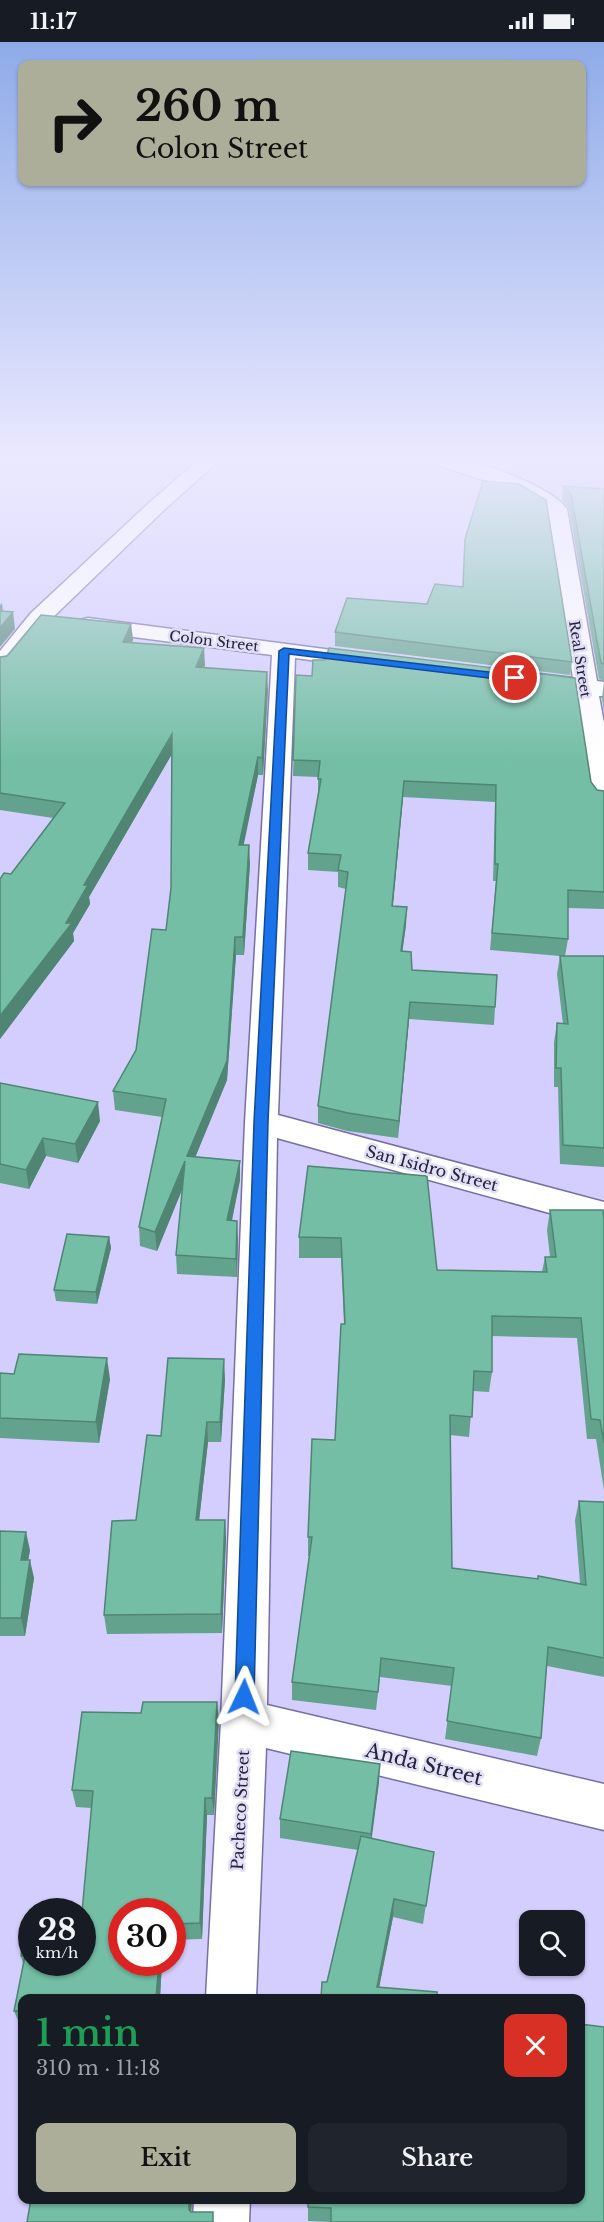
<!DOCTYPE html>
<meta charset="utf-8">
<style>
:root{--surface:#171b24;--page:#20242c;--text:#f1f3f6;--muted:#9ea1a6;--accent:#adae99}
body{margin:0;font-family:"Libre Baskerville",serif;background:var(--page);color:var(--text);height:100vh;display:flex;flex-direction:column;font-size:22px;white-space:nowrap}
*{box-sizing:border-box;margin:0}
p{font-size:20px;color:var(--muted)}
.icon{flex:none;width:33px;height:33px;fill:none;stroke:currentColor;stroke-width:2;stroke-linecap:round;stroke-linejoin:round}
.map{position:relative;flex:1;overflow:hidden}
.details{position:absolute;left:18px;top:1952px;width:567px;height:210px;display:flex;flex-direction:column;background:var(--surface);border-radius:12px;box-shadow:0 2px 4px #0004}
.details>*{flex:none}
.guide{position:absolute;left:18px;top:18px;width:568px;height:126px;border-radius:12px;box-shadow:0 2px 4px #0004;background:#adae99;color:#111;overflow:hidden}
.controls{position:absolute;left:519px;top:1868px;display:grid;gap:12px}
.controls a{display:grid;place-items:center;width:66px;height:66px;border-radius:12px;background:var(--surface);box-shadow:0 2px 4px #0004;font-size:30px}
.speed{position:absolute;left:18px;top:1856px;display:flex;gap:12px;font-size:30px;font-weight:700;text-align:center}
.speed>*{display:grid;place-content:center;width:78px;height:78px;border-radius:50%;background:var(--surface);box-shadow:0 2px 4px #0004;line-height:1}
.speed small{font-size:15px;font-weight:400}
.speed .limit{border:9px solid #d22;background:#fff;color:#111}
.pin{position:absolute;display:grid;place-items:center;width:51px;height:51px;color:#fff;margin:-26px;border:3px solid #fff;border-radius:50%;box-shadow:0 2px 6px #0007}
.me{position:absolute;width:66px;margin:-33px;rotate:2deg;stroke-linejoin:round;filter:drop-shadow(0 0 4px #0008)}
.turn{display:flex;align-items:center;gap:21px;height:126px;padding:0 18px;font-size:27px}
.turn .icon{width:78px;height:78px;stroke-width:2.5}
.turn b{display:block;font-size:42px;line-height:51px}
.round{display:grid;place-items:center;flex:none;width:63px;height:63px;border-radius:12px;background:var(--page)}
.summary{display:flex;align-items:center;justify-content:space-between;height:102px;padding:0 18px}
h1{font-size:36px;font-weight:600;line-height:45px;color:#1e9e55}
.cta{display:flex;gap:12px;margin-top:auto;padding:12px 18px}
.cta a{flex:1;height:69px;border-radius:12px;background:var(--accent);color:#111;font-size:24px;font-weight:600;line-height:69px;text-align:center}
.cta a+a{background:var(--page);color:var(--text)}
.status{display:flex;justify-content:space-between;align-items:center;height:42px;padding:0 30px;background:var(--surface);direction:ltr}
.status svg{height:16px;fill:currentColor}
.map>svg:first-child{display:block}
</style>
<div class="status"><b>11:17</b><svg viewBox="0 0 49 12"><path d="M0 12V9h3v3zM5 12V6h3v6zM10 12V3h3v9zM15 12V0h3v12zM26 1h20v11H26zM47 4h2v5h-2z"/></svg></div>
<div class="map">
<svg width="604" height="2180" viewBox="0 0 604 2180">
<rect width="100%" height="100%" fill="#d3cefe"/>
<polygon fill="#c6bff4" points="473,416 604,416 604,454 593,454"/>
<g fill="none" stroke-linecap="round" stroke-linejoin="round">
<g stroke="#766ea5" stroke-width="3">
<g id="minor">
<polygon points="201,416 222,416 164,468 47,581 8,629 0,631 0,609 31,571 150,460"/>
<path d="M426,416C435,416 445,416 454,416C480,419 552,445 567,467L597,639L604,640V654H599L604,681V764L595,762L591,756L575,651L523,643L519,638L523,633L531,631L573,636L547,469L508,446L428,420Z"/>
<polygon points="88,576 378,614 382,619 378,624 370,626 295,616 278,1073 604,1160 604,1186 277,1096 267,1663 604,1742 604,1788 266,1706 256,1956 206,1956 221,1679 245,1080 272,613 80,588 77,583 80,578"/>
<polygon points="194,2157 250,2157 249,2180 193,2180"/>
</g>
</g>
<use href="#minor" fill="#fff" fill-rule="evenodd"/>
</g>
<g fill="#63a38d">
<polygon points="563,444 604,447 604,639 599,637 569,467 562,458"/>
<polygon points="131,582 133,598 131,601 205,623 204,625 268,647 263,733 258,733 243,803 250,821 244,913 236,913 227,1038 195,1115 240,1138 232,1178 238,1197 237,1235 177,1232 176,1213 182,1148 157,1209 140,1204 139,1185 162,1075 115,1068 113,1049 136,1008 166,888 171,846 172,712 89,855 90,862 73,891 74,899 0,997 0,837 11,832 53,776 0,768 0,615"/>
<polygon points="335,590 572,620 570,633 335,604"/>
<polygon points="296,633 591,740 597,748 604,749 604,867 568,866 568,897 565,914 604,914 604,1125 560,1122 558,1045 554,1045 554,1000 557,981 563,982 557,932 560,914 490,908 496,839 493,839 495,760 403,755 393,864 406,883 402,909 412,928 495,965 494,983 409,977 398,1096 347,1089 318,1081 318,1064 346,847 338,845 338,830 308,828 308,811 318,754 318,735 293,734"/>
<polygon points="604,640 604,669 602,656"/>
<polygon points="0,1041 100,1079 78,1121 46,1114 29,1147 0,1141"/>
<polygon points="308,1124 437,1228 542,1230 545,1215 550,1215 547,1188 550,1168 604,1177 604,1448 596,1397 587,1397 577,1296 492,1294 492,1330 489,1350 473,1349 469,1395 450,1393 452,1526 538,1537 580,1541 575,1478 579,1459 604,1460 604,1635 547,1624 541,1696 537,1714 445,1697 452,1644 380,1635 376,1668 292,1658 292,1640 309,1514 308,1514 308,1495 335,1398 344,1282 341,1216 299,1216 299,1195"/>
<polygon points="109,1195 111,1206 97,1262 56,1259 54,1248"/>
<polygon points="0,1331 110,1337 99,1401 0,1396"/>
<polygon points="225,1337 221,1400 208,1400 199,1478 225,1478 226,1497 222,1591 107,1592 104,1573 136,1478"/>
<polygon points="0,1489 30,1508 28,1518 34,1536 25,1594 0,1594"/>
<polygon points="219,1678 214,1773 207,1773 202,1897 172,1898 172,1869 122,1920 162,1920 160,1956 22,1956 22,1984 20,1983 14,1969 23,1921 21,1914 82,1920 91,1766 76,1765 72,1748"/>
<polygon points="379,1740 371,1796 434,1810 423,1882 393,1875 379,1945 327,1940 358,1808 280,1796 280,1777"/>
<polygon points="604,1985 331,2180 308,2179 308,2157"/>
</g>
<g fill="#508573">
<polygon points="2,561 4,578 0,582 0,563"/>
<polygon points="13,570 15,587 0,605 0,586"/>
<polygon points="131,582 133,598 125,617 123,600"/>
<polygon points="204,606 205,623 197,642 196,625"/>
<polygon points="267,630 268,647 263,733 262,716"/>
<polygon points="172,692 173,710 89,855 90,862 73,891 74,899 0,997 0,974 66,881 84,843"/>
<polygon points="258,715 258,733 240,821 239,803"/>
<polygon points="404,739 403,755 391,881 392,864"/>
<polygon points="249,803 250,821 244,913 243,895"/>
<polygon points="407,865 406,883 400,927 401,909"/>
<polygon points="235,895 236,913 227,1038 188,1133 187,1114"/>
<polygon points="410,960 409,977 398,1096 399,1079"/>
<polygon points="98,1060 100,1079 78,1121 75,1102"/>
<polygon points="43,1096 46,1114 29,1147 26,1128"/>
<polygon points="185,1119 186,1138 157,1209 155,1190"/>
<polygon points="240,1119 240,1138 228,1197 227,1178"/>
<polygon points="237,1179 238,1197 237,1235 236,1217"/>
<polygon points="109,1195 111,1206 97,1262 96,1250"/>
<polygon points="107,1316 110,1337 99,1401 96,1380"/>
<polygon points="224,1317 225,1337 221,1400 220,1380"/>
<polygon points="207,1380 208,1400 197,1497 196,1478"/>
<polygon points="225,1478 226,1497 222,1591 221,1572"/>
<polygon points="26,1490 30,1508 25,1536 21,1518"/>
<polygon points="30,1518 34,1536 25,1594 21,1576"/>
<polygon points="217,1660 219,1678 214,1773 212,1756"/>
<polygon points="380,1722 379,1740 370,1810 371,1792"/>
<polygon points="205,1756 207,1773 202,1897 200,1881"/>
<polygon points="394,1857 393,1875 377,1956 377,1945"/>
<polygon points="159,1920 162,1920 160,1956 156,1956"/>
<polygon points="189,2157 192,2157 191,2180 189,2168"/>
</g>
<g fill="#73bea4" stroke="#508573" stroke-width="1.5">
<polygon points="483,439 519,442 546,458 572,620 335,590 347,556 427,562 435,542 463,545 465,497"/>
<polygon points="563,444 604,447 604,622 601,621 571,452"/>
<polygon points="0,569 13,570 0,586"/>
<polygon points="41,573 131,582 123,600 204,606 196,625 267,630 262,716 258,715 239,803 249,803 243,895 235,895 227,1019 187,1114 240,1119 227,1178 237,1179 236,1217 176,1213 185,1119 155,1190 139,1185 166,1057 113,1049 136,1008 152,887 166,888 171,846 172,692 84,843 88,843 66,881 72,881 0,974 0,837 4,831 11,832 65,761 0,751 0,615 7,614"/>
<polygon points="329,606 575,636 591,740 597,748 604,749 604,850 568,848 568,897 492,891 498,822 495,822 496,743 404,739 392,864 407,865 401,909 411,910 412,928 497,933 495,965 410,960 399,1079 348,1071 318,1064 348,830 338,828 341,813 308,811 321,737 318,737 320,719 293,718 296,633 312,634 313,618 325,618"/>
<polygon points="560,914 604,914 604,1106 563,1103 561,1026 556,1026 557,981 568,982"/>
<polygon points="0,1041 98,1060 75,1102 43,1096 26,1128 0,1122"/>
<polygon points="308,1124 427,1134 437,1228 547,1230 545,1215 556,1215 550,1168 603,1168 604,1177 604,1401 600,1378 591,1377 581,1276 492,1274 492,1330 474,1329 472,1375 450,1373 452,1526 538,1537 538,1534 586,1543 579,1459 604,1460 604,1616 548,1605 541,1696 447,1679 454,1626 381,1616 378,1650 292,1640 312,1495 308,1495 312,1397 335,1398 341,1282 345,1282 341,1196 299,1195"/>
<polygon points="67,1192 109,1195 96,1250 54,1248"/>
<polygon points="19,1312 107,1316 96,1380 0,1376 0,1331 14,1332"/>
<polygon points="168,1316 224,1317 220,1380 207,1380 196,1478 225,1478 221,1572 104,1573 112,1479 136,1478 147,1393 161,1394"/>
<polygon points="0,1489 26,1490 21,1518 30,1518 21,1576 0,1576"/>
<polygon points="143,1660 217,1660 212,1756 205,1756 200,1881 172,1882 172,1869 122,1869 122,1920 159,1920 156,1956 22,1956 22,1969 14,1969 25,1914 21,1914 26,1876 32,1876 32,1920 82,1920 82,1870 93,1749 72,1748 82,1670 141,1671"/>
<polygon points="291,1709 380,1722 371,1792 280,1777"/>
<polygon points="361,1794 434,1810 426,1864 394,1857 377,1945 437,1950 437,1956 321,1956 322,1940 327,1940"/>
<polygon points="580,1982 604,1985 604,2180 331,2180 331,2166 308,2165 308,2157 580,2157"/>
<polygon points="31,2157 189,2157 189,2168 191,2170 213,2170 213,2180 27,2180"/>
</g>
<linearGradient id="sky" x2="0" y2="1"><stop stop-color="#8eabe8"/><stop offset="0.58" stop-color="#ebe9ff"/><stop offset="1" stop-color="#ebe9ff" stop-opacity="0"/></linearGradient>
<rect width="604" height="722" fill="url(#sky)"/>
<polygon fill="#1a73e8" stroke="#114b97" stroke-width="1.5" points="284,606 515,633 520,636 515,639 289,612 268,1080 254,1655 251,1661 244,1664 238,1661 235,1655 254,1080 279,609"/>
<g text-anchor="middle" stroke-width="5" stroke-linejoin="round" paint-order="stroke">
<g font-size="14" fill="#252138" stroke="#e1def7">
<text transform="translate(214 599) rotate(7)" y="5">Colon Street</text>
<text transform="translate(580 617) rotate(81)" y="5">Real Street</text>
</g>
<g font-size="16" fill="#252138" stroke="#e1def7">
<text transform="translate(432 1126) rotate(15)" y="6">San Isidro Street</text>
<text transform="translate(240 1768) rotate(-87)" y="6">Pacheco Street</text>
</g>
<g font-size="20" fill="#252138" stroke="#e1def7">
<text transform="translate(424 1722) rotate(14)" y="7">Anda Street</text>
</g>
</g>
</svg>
<div class="controls">
<a><svg class="icon" aria-label="search" viewBox="0 0 24 24"><circle cx="10" cy="10" r="6"/><path d="M15 15l6 6"/></svg></a>
</div>
<div class="speed"><div>28<small>km/h</small></div><div class="limit">30</div></div>
<div class="pin" style="left:515px;top:636px;background:#d93025"><svg class="icon" aria-label="arrive" viewBox="0 0 24 24"><path d="M6 21V4h12l-3 4 3 4H6"/></svg></div>
<svg class="me" style="left:244px;top:1655px" viewBox="-20 -20 40 40"><path d="M0-17L14 15 0 8-14 15z" fill="#1a73e8" stroke="#fff" stroke-width="4"/></svg>
<div class="guide">
<div class="turn"><svg class="icon" aria-label="right" viewBox="0 0 24 24"><path d="M7 20v-9h11M14 6l5 5-5 5"/></svg><div><b>260 m</b>Colon Street</div></div>
</div>
<section class="details">
<div class="summary"><div><h1>1 min</h1><p>310 m · 11:18</p></div><a class="round" style="background:#d93025;color:#fff"><svg class="icon" aria-label="close" viewBox="0 0 24 24"><path d="M6 6l12 12M18 6L6 18"/></svg></a></div>
<div class="cta"><a>Exit</a><a>Share</a></div>
</section>
</div>
